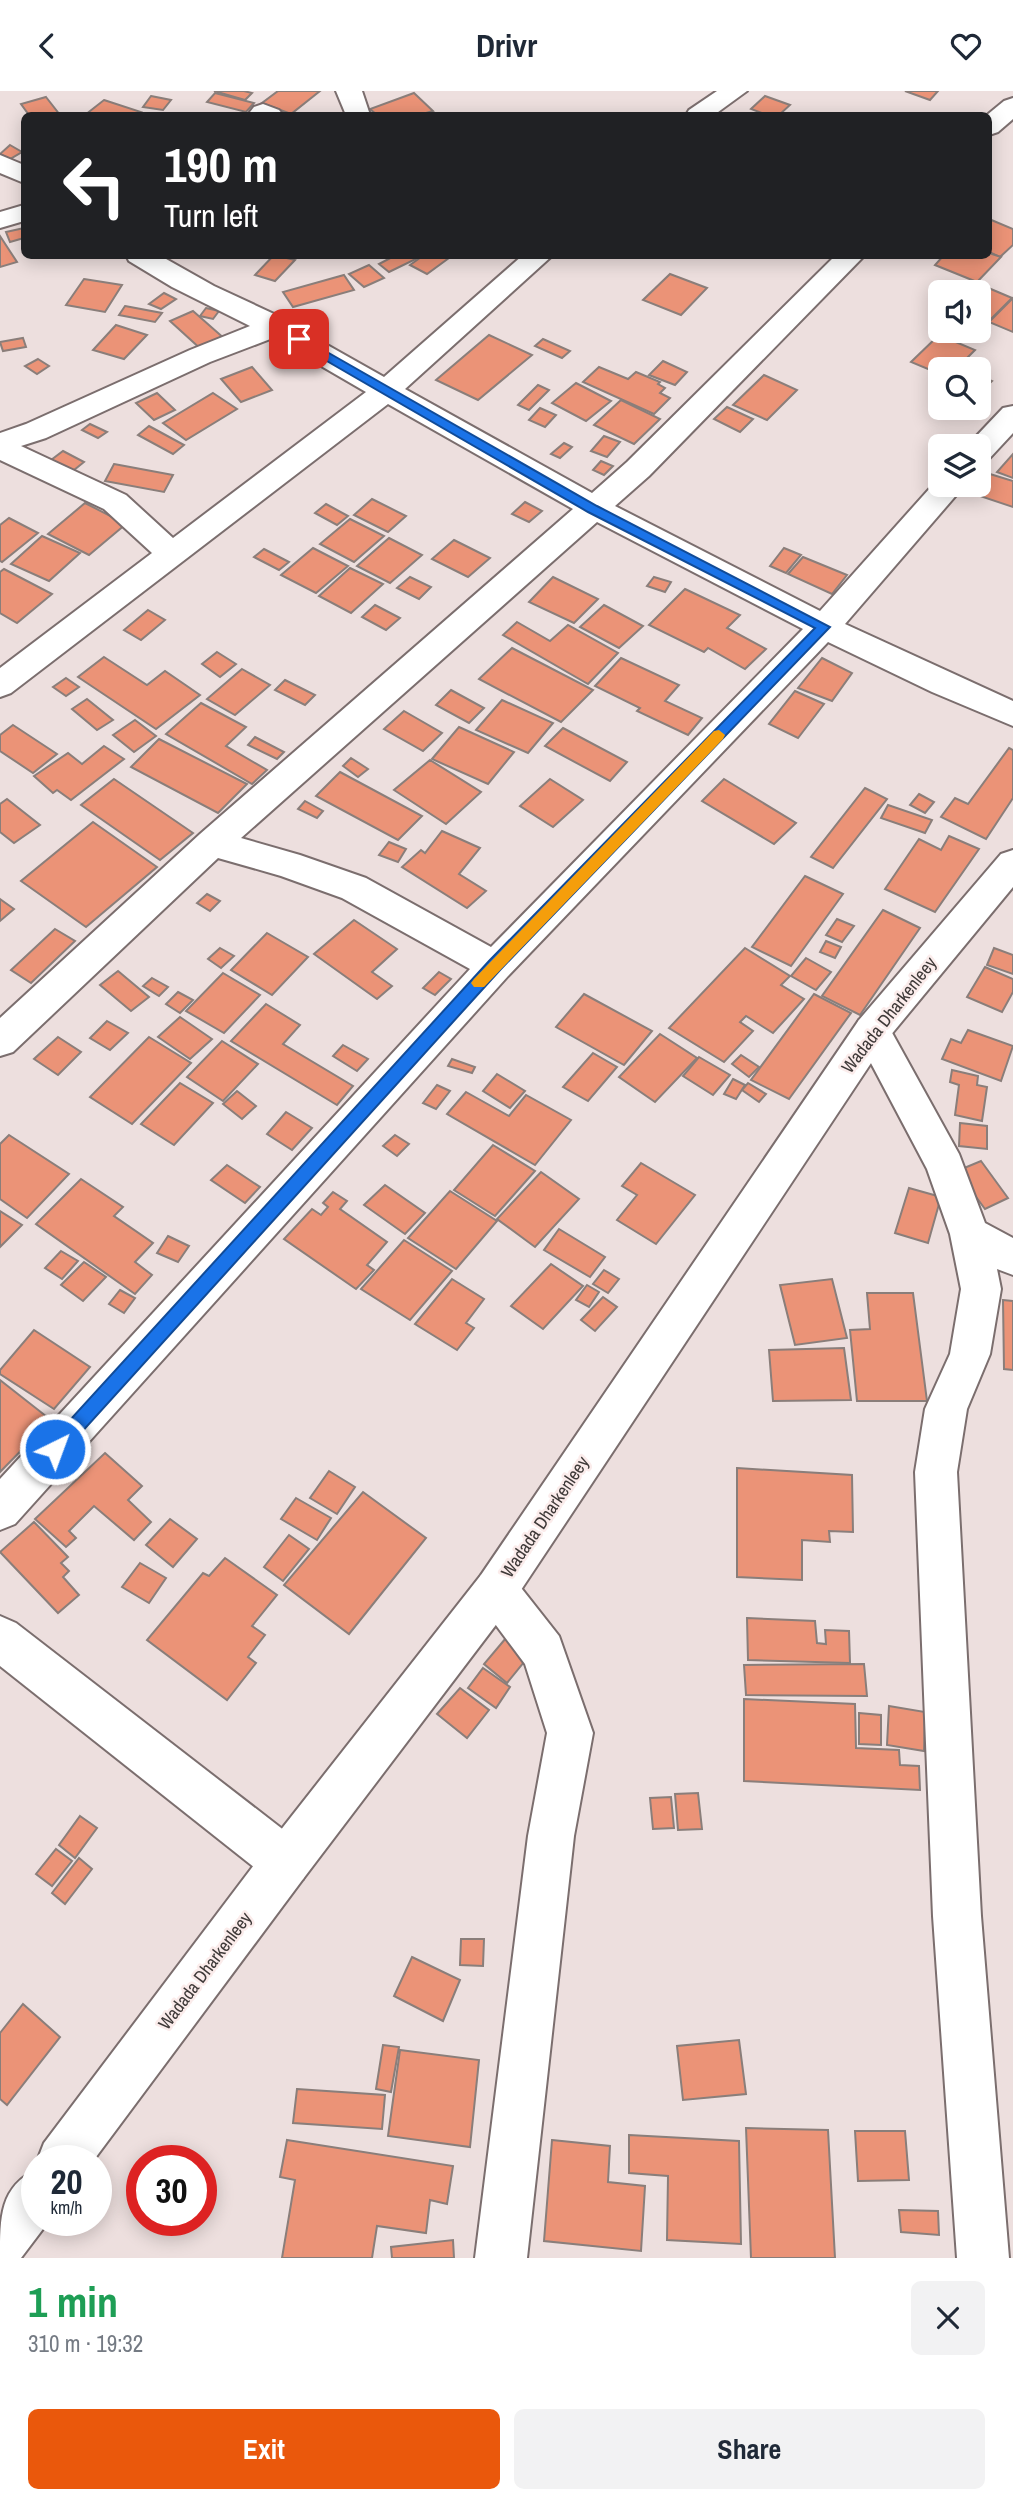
<!DOCTYPE html>
<meta charset="utf-8">
<style>
:root{--surface:#fff;--page:#f2f2f3;--text:#1f2937;--muted:#747a83;--accent:#ea580c}
body{margin:0;font-family:"Archivo Narrow",sans-serif;background:var(--page);color:var(--text);height:100vh;display:flex;flex-direction:column;font-size:26px;white-space:nowrap}
*{box-sizing:border-box;margin:0}
p{font-size:23px;color:var(--muted)}
.icon{flex:none;width:38px;height:38px;fill:none;stroke:currentColor;stroke-width:2;stroke-linecap:round;stroke-linejoin:round}
.map{position:relative;height:2167px;overflow:hidden}
.drawer{display:flex;flex-direction:column;background:var(--surface);flex:1}
.drawer>*{flex:none}
.banner{position:absolute;left:21px;top:21px;width:971px;height:147px;border-radius:10px;box-shadow:0 4px 18px #0003;background:#202124;color:#fff;overflow:hidden}
.buttons{position:absolute;left:928px;top:189px;display:grid;gap:14px}
.buttons a{display:grid;place-items:center;width:63px;height:63px;border-radius:10px;background:var(--surface);box-shadow:0 4px 18px #0003;font-size:35px}
.speed{position:absolute;left:21px;top:2054px;display:flex;gap:14px;font-size:35px;font-weight:700;text-align:center}
.speed>*{display:grid;place-content:center;width:91px;height:91px;border-radius:50%;background:var(--surface);box-shadow:0 4px 18px #0003;line-height:1}
.speed small{font-size:18px;font-weight:400}
.speed .limit{border:10px solid #d22;background:#fff;color:#111}
.pin{position:absolute;display:grid;place-items:center;width:60px;height:60px;color:#fff;margin:-30px;border-radius:14px;box-shadow:0 4px 10px #0006}
.me{position:absolute;width:77px;margin:-38px;rotate:42deg;stroke-linejoin:round;filter:drop-shadow(0 0 5px #0008)}
.turn{display:flex;align-items:center;gap:24px;height:147px;padding:0 28px;font-size:32px}
.turn .icon{width:91px;height:91px;stroke-width:2.5}
.turn b{display:block;font-size:49px;line-height:60px}
.round{display:grid;place-items:center;flex:none;width:74px;height:74px;border-radius:10px;background:var(--page)}
.headline{display:flex;align-items:center;justify-content:space-between;height:119px;padding:0 28px}
h1{font-size:42px;font-weight:800;line-height:52px;color:#1e9e55}
.button{display:flex;gap:14px;margin-top:auto;padding:14px 28px}
.button a{flex:1;height:80px;border-radius:10px;background:var(--accent);color:#fff;font-size:28px;font-weight:800;line-height:80px;text-align:center}
.button a+a{background:var(--page);color:var(--text)}
header{display:flex;justify-content:space-between;align-items:center;height:91px;padding:0 28px;background:var(--surface);font-size:32px;font-weight:800}
.map>svg:first-child{display:block}
</style>
<header><svg class="icon" aria-label="back" viewBox="0 0 24 24"><path d="M15 5l-7 7 7 7"/></svg>Drivr<svg class="icon" aria-label="heart" viewBox="0 0 24 24"><path d="M12 20l-8-8c-3-5 5-10 8-4 3-6 11-1 8 4z"/></svg></header>
<div class="map">
<svg width="1013" height="2167" viewBox="0 0 1013 2167">
<rect width="100%" height="100%" fill="#eddfde"/>
<g fill="#eb9377" stroke="#8a7e7a" stroke-width="2">
<polygon points="214,0 244,0 252,2 245,9"/>
<polygon points="278,0 320,0 291,23 262,12"/>
<polygon points="905,0 938,0 930,9"/>
<polygon points="215,2 254,12 246,21 207,11"/>
<polygon points="414,2 433,20 419,24 377,24 370,18"/>
<polygon points="151,5 171,9 163,19 143,16"/>
<polygon points="765,5 790,14 779,24 767,24 751,18"/>
<polygon points="46,6 60,24 29,24 21,13"/>
<polygon points="104,9 141,21 137,24 85,24"/>
<polygon points="10,54 22,61 10,68 0,63"/>
<polygon points="989,128 1013,138 1013,154 1000,166 989,161"/>
<polygon points="24,137 24,147 10,151 6,141"/>
<polygon points="0,145 17,171 0,176"/>
<polygon points="989,162 1001,166 977,191 935,174 944,164 989,164"/>
<polygon points="274,164 295,169 275,190 255,184"/>
<polygon points="396,164 421,164 422,165 389,181 379,173"/>
<polygon points="424,164 453,164 427,183 410,174"/>
<polygon points="369,174 384,187 364,196 349,183"/>
<polygon points="670,183 707,197 681,224 643,209"/>
<polygon points="344,184 354,199 293,216 283,201"/>
<polygon points="84,188 122,194 105,221 66,214"/>
<polygon points="972,190 1012,207 987,232 978,228 978,201 961,201"/>
<polygon points="164,202 176,208 161,218 149,213"/>
<polygon points="1013,207 1013,241 989,231"/>
<polygon points="125,215 162,222 155,231 119,224"/>
<polygon points="206,217 219,220 213,228 200,225"/>
<polygon points="193,220 226,249 203,260 170,230"/>
<polygon points="116,234 147,244 124,268 93,259"/>
<polygon points="489,244 532,264 478,309 436,289"/>
<polygon points="939,244 975,259 956,278 940,278 940,283 911,271"/>
<polygon points="23,247 26,256 3,260 0,251"/>
<polygon points="543,248 570,260 562,267 535,255"/>
<polygon points="38,268 49,275 37,283 25,275"/>
<polygon points="663,270 687,281 675,294 649,284"/>
<polygon points="252,276 272,299 241,311 221,288"/>
<polygon points="599,276 628,288 636,281 660,291 658,293 665,297 660,302 670,307 654,323 583,291"/>
<polygon points="764,284 797,299 767,329 733,314"/>
<polygon points="978,284 992,290 979,302 978,302"/>
<polygon points="576,292 611,310 586,330 552,312"/>
<polygon points="538,294 549,299 529,319 518,314"/>
<polygon points="157,302 175,319 154,329 136,312"/>
<polygon points="213,302 237,318 186,349 163,332"/>
<polygon points="621,309 660,328 634,353 594,334"/>
<polygon points="727,316 753,328 740,341 714,328"/>
<polygon points="540,317 556,324 545,336 529,329"/>
<polygon points="90,333 107,341 98,347 82,339"/>
<polygon points="149,335 184,354 173,363 138,344"/>
<polygon points="604,345 620,351 607,366 591,360"/>
<polygon points="564,352 572,356 560,367 551,363"/>
<polygon points="63,360 84,371 69,383 47,372"/>
<polygon points="1013,363 1013,387 997,381"/>
<polygon points="601,370 613,375 604,384 593,379"/>
<polygon points="114,373 173,384 164,401 105,390"/>
<polygon points="990,383 1013,390 1013,416 977,404"/>
<polygon points="372,408 406,425 388,441 354,424"/>
<polygon points="525,411 542,420 529,431 512,423"/>
<polygon points="85,412 126,433 89,464 48,443"/>
<polygon points="326,413 348,425 337,434 315,422"/>
<polygon points="9,427 38,442 2,471 0,470 0,434"/>
<polygon points="350,428 384,445 354,471 320,453"/>
<polygon points="42,445 80,462 49,490 11,473"/>
<polygon points="389,447 422,464 390,492 357,475"/>
<polygon points="454,449 490,467 468,486 432,468"/>
<polygon points="313,457 348,475 316,502 281,484"/>
<polygon points="784,457 801,464 786,482 770,475"/>
<polygon points="264,458 289,471 279,479 254,466"/>
<polygon points="803,466 847,484 832,503 788,483"/>
<polygon points="350,477 383,493 351,522 319,505"/>
<polygon points="4,478 52,503 17,532 0,522 0,481"/>
<polygon points="410,486 431,496 419,508 397,497"/>
<polygon points="553,486 598,508 574,532 529,511"/>
<polygon points="654,486 671,491 665,501 647,495"/>
<polygon points="685,498 740,524 727,537 766,558 745,578 708,557 704,561 649,534"/>
<polygon points="375,514 400,527 386,539 362,526"/>
<polygon points="604,514 643,535 619,557 580,536"/>
<polygon points="148,519 165,529 141,549 124,539"/>
<polygon points="517,531 550,550 568,534 618,562 588,593 503,544"/>
<polygon points="512,557 593,599 561,631 479,588"/>
<polygon points="217,561 236,573 220,586 202,573"/>
<polygon points="104,566 147,594 165,580 200,604 156,638 78,586"/>
<polygon points="621,567 679,594 665,610 702,627 688,644 637,620 640,617 595,595"/>
<polygon points="822,567 852,582 832,610 798,597"/>
<polygon points="242,578 270,594 235,624 207,608"/>
<polygon points="66,587 79,596 66,605 53,596"/>
<polygon points="285,589 315,604 305,614 275,599"/>
<polygon points="451,599 484,617 469,632 436,614"/>
<polygon points="795,600 824,613 798,647 769,633"/>
<polygon points="87,608 113,629 97,639 72,618"/>
<polygon points="502,609 553,632 528,662 476,639"/>
<polygon points="201,612 246,636 226,655 267,679 252,693 166,643"/>
<polygon points="404,620 442,642 423,660 384,638"/>
<polygon points="135,629 156,645 134,661 113,644"/>
<polygon points="13,634 57,663 33,682 0,660 0,644"/>
<polygon points="459,636 514,661 488,693 432,668"/>
<polygon points="563,637 627,671 610,690 545,655"/>
<polygon points="255,646 284,661 277,668 248,654"/>
<polygon points="159,648 247,693 218,722 131,676"/>
<polygon points="104,655 124,668 71,709 57,699 53,702 34,685 68,662 82,673"/>
<polygon points="1009,657 1013,659 1013,707 986,748 941,726 955,707 968,713"/>
<polygon points="351,667 368,678 358,686 343,675"/>
<polygon points="430,669 481,701 446,733 394,699"/>
<polygon points="340,681 422,725 398,749 316,705"/>
<polygon points="114,688 193,742 160,769 81,714"/>
<polygon points="550,688 583,709 553,736 520,715"/>
<polygon points="724,688 796,732 774,753 702,710"/>
<polygon points="865,697 887,708 833,777 811,766"/>
<polygon points="919,703 934,711 925,722 910,714"/>
<polygon points="7,708 40,734 14,752 0,741 0,713"/>
<polygon points="305,710 323,720 317,727 298,718"/>
<polygon points="888,714 932,729 925,742 881,727"/>
<polygon points="93,731 157,776 86,836 21,790"/>
<polygon points="442,740 480,757 459,783 486,800 467,817 402,776 421,759 425,762"/>
<polygon points="949,745 979,758 935,821 885,798 919,748 941,759"/>
<polygon points="389,751 406,758 398,771 379,764"/>
<polygon points="805,785 843,803 791,875 752,856"/>
<polygon points="207,803 220,810 210,820 197,812"/>
<polygon points="0,808 14,818 0,830"/>
<polygon points="883,819 920,837 860,924 822,905"/>
<polygon points="837,828 854,835 842,851 826,844"/>
<polygon points="354,829 397,858 372,881 392,895 377,908 314,863"/>
<polygon points="55,838 75,850 31,892 11,879"/>
<polygon points="267,842 308,866 272,904 231,879"/>
<polygon points="826,850 841,856 835,867 820,861"/>
<polygon points="220,857 234,865 221,877 208,868"/>
<polygon points="745,857 790,885 781,894 804,908 773,942 746,925 740,931 753,940 724,971 669,937"/>
<polygon points="994,857 1013,864 1013,883 987,874"/>
<polygon points="806,867 831,881 816,899 791,885"/>
<polygon points="985,876 1013,888 1013,901 1002,921 967,906"/>
<polygon points="118,880 149,906 131,920 100,894"/>
<polygon points="439,881 451,888 435,904 423,897"/>
<polygon points="223,882 260,904 224,942 186,920"/>
<polygon points="152,887 168,896 159,905 143,895"/>
<polygon points="178,901 193,909 180,922 166,913"/>
<polygon points="584,903 652,940 624,974 556,936"/>
<polygon points="814,903 851,922 789,1008 751,989"/>
<polygon points="266,913 300,934 283,953 353,995 337,1014 231,950"/>
<polygon points="180,926 212,948 190,968 158,946"/>
<polygon points="107,930 128,942 110,959 90,947"/>
<polygon points="968,939 1013,955 1001,990 942,968 951,948 961,952"/>
<polygon points="660,943 697,967 655,1011 619,986"/>
<polygon points="58,946 81,961 58,984 34,968"/>
<polygon points="149,946 191,972 132,1033 90,1006"/>
<polygon points="222,950 258,973 223,1010 187,986"/>
<polygon points="343,954 368,968 357,980 333,965"/>
<polygon points="593,962 617,976 588,1010 563,996"/>
<polygon points="741,964 759,976 749,986 732,973"/>
<polygon points="699,966 730,984 713,1004 683,985"/>
<polygon points="452,968 475,976 472,982 448,975"/>
<polygon points="952,979 978,985 977,994 987,996 982,1030 955,1024 959,994 950,991"/>
<polygon points="497,983 525,1000 510,1017 483,1000"/>
<polygon points="733,988 745,994 736,1008 724,1003"/>
<polygon points="180,992 213,1012 174,1054 141,1033"/>
<polygon points="748,992 766,1003 759,1011 742,999"/>
<polygon points="437,994 450,1000 436,1018 423,1012"/>
<polygon points="237,1000 256,1015 242,1028 223,1013"/>
<polygon points="466,1001 509,1025 526,1004 571,1029 535,1074 447,1023"/>
<polygon points="286,1021 312,1037 292,1059 267,1043"/>
<polygon points="960,1032 987,1035 987,1058 959,1055"/>
<polygon points="9,1044 69,1083 27,1127 0,1108 0,1053"/>
<polygon points="395,1044 409,1053 397,1065 383,1055"/>
<polygon points="493,1054 535,1080 495,1125 454,1099"/>
<polygon points="981,1070 1008,1107 985,1118 957,1080"/>
<polygon points="641,1072 695,1104 656,1153 617,1129 637,1104 622,1095"/>
<polygon points="227,1074 260,1096 245,1112 211,1089"/>
<polygon points="541,1081 579,1108 535,1156 497,1128"/>
<polygon points="81,1088 123,1116 114,1125 153,1152 135,1171 152,1184 135,1203 36,1133"/>
<polygon points="385,1094 425,1122 405,1143 364,1114"/>
<polygon points="909,1097 941,1106 928,1152 895,1142"/>
<polygon points="450,1100 497,1130 456,1178 408,1147"/>
<polygon points="333,1101 347,1110 340,1118 387,1151 367,1174 374,1179 356,1198 284,1148 312,1118 321,1124 328,1116 323,1112"/>
<polygon points="0,1120 22,1134 0,1156"/>
<polygon points="559,1138 605,1166 590,1186 544,1159"/>
<polygon points="168,1145 189,1155 178,1171 157,1162"/>
<polygon points="404,1149 452,1180 410,1229 361,1198"/>
<polygon points="61,1160 78,1170 62,1188 45,1177"/>
<polygon points="84,1171 106,1186 83,1210 61,1194"/>
<polygon points="551,1173 583,1195 543,1238 511,1215"/>
<polygon points="604,1179 619,1188 608,1202 593,1193"/>
<polygon points="452,1188 484,1208 466,1232 474,1237 457,1259 415,1233"/>
<polygon points="832,1188 847,1247 795,1254 780,1194"/>
<polygon points="587,1194 599,1201 589,1216 576,1209"/>
<polygon points="120,1199 135,1207 124,1222 109,1213"/>
<polygon points="867,1202 913,1202 927,1310 857,1310 850,1239 870,1238"/>
<polygon points="603,1206 617,1216 595,1240 581,1229"/>
<polygon points="1003,1209 1013,1210 1013,1279 1004,1278"/>
<polygon points="34,1239 90,1276 54,1318 0,1283 0,1279"/>
<polygon points="844,1257 851,1309 773,1310 769,1259"/>
<polygon points="0,1289 51,1329 0,1381"/>
<polygon points="105,1362 142,1395 128,1409 151,1431 134,1449 94,1415 69,1440 76,1447 66,1456 35,1428"/>
<polygon points="737,1377 852,1384 853,1441 829,1440 830,1451 802,1449 802,1489 737,1486"/>
<polygon points="329,1380 355,1396 337,1423 310,1407"/>
<polygon points="363,1401 426,1447 349,1543 284,1494"/>
<polygon points="296,1407 331,1427 317,1449 281,1428"/>
<polygon points="170,1428 197,1448 173,1476 146,1454"/>
<polygon points="34,1431 68,1466 61,1472 69,1480 63,1486 79,1504 58,1522 0,1461"/>
<polygon points="289,1444 309,1458 283,1490 264,1476"/>
<polygon points="225,1467 277,1504 252,1535 265,1544 248,1566 256,1572 227,1609 147,1549 203,1482 209,1485"/>
<polygon points="140,1472 166,1487 149,1512 122,1496"/>
<polygon points="747,1527 815,1530 817,1552 826,1553 825,1539 849,1540 850,1572 748,1569"/>
<polygon points="506,1547 529,1565 507,1592 484,1573"/>
<polygon points="864,1573 867,1605 746,1604 744,1574"/>
<polygon points="483,1577 510,1596 496,1617 468,1597"/>
<polygon points="460,1597 489,1619 467,1647 437,1623"/>
<polygon points="744,1608 855,1613 856,1657 899,1659 900,1674 919,1675 920,1699 744,1690"/>
<polygon points="889,1615 925,1621 924,1660 887,1654"/>
<polygon points="859,1622 881,1624 881,1654 859,1653"/>
<polygon points="698,1702 702,1738 678,1739 675,1703"/>
<polygon points="671,1706 674,1737 653,1738 650,1707"/>
<polygon points="80,1725 97,1737 75,1767 59,1754"/>
<polygon points="56,1758 72,1770 52,1795 36,1783"/>
<polygon points="79,1767 92,1778 65,1813 52,1802"/>
<polygon points="461,1848 484,1848 483,1875 460,1874"/>
<polygon points="412,1866 460,1889 443,1930 394,1905"/>
<polygon points="23,1913 60,1946 7,2014 0,2008 0,1942"/>
<polygon points="739,1949 746,2003 683,2009 677,1955"/>
<polygon points="383,1954 399,1956 391,2001 376,1998"/>
<polygon points="400,1959 479,1969 470,2056 388,2045"/>
<polygon points="297,1998 385,2004 382,2038 293,2032"/>
<polygon points="746,2037 828,2039 835,2167 751,2167"/>
<polygon points="855,2040 905,2040 909,2089 858,2090"/>
<polygon points="629,2044 739,2050 741,2153 667,2149 668,2085 629,2082"/>
<polygon points="287,2049 453,2075 447,2113 430,2109 426,2142 377,2135 372,2167 282,2167 295,2089 280,2086"/>
<polygon points="552,2049 610,2055 608,2091 645,2095 641,2160 544,2150"/>
<polygon points="899,2119 938,2120 939,2144 901,2141"/>
<polygon points="453,2149 454,2167 392,2167 391,2156"/>
</g>
<g fill="none" stroke-linecap="round" stroke-linejoin="round">
<g stroke="#7b6e6e" stroke-width="4">
<g id="street">
<polygon points="336,0 362,0 370,24 346,24"/>
<polygon points="717,0 747,0 714,24 686,24 689,19"/>
<polygon points="1013,7 1013,28 998,41 989,44 987,24 1004,10"/>
<polygon points="263,13 279,19 283,24 253,24 250,21 254,16"/>
<polygon points="0,64 24,74 24,92 0,82"/>
<polygon points="24,114 24,130 0,137 0,121"/>
<path d="M126,164H159L214,195L287,229L290,233L384,286L523,164H553L405,298L592,402L627,371L836,164H865L649,385L615,415L820,520L939,387L940,394H965L845,533L1013,610V635L932,601L828,551L508,885L15,1433L0,1439V1388L470,878L342,807L281,785L218,767L13,961L0,965V927L200,743L573,418L388,313L11,602L0,606V577L152,462L104,418L0,369V342L26,333L190,259L250,235L172,196L129,170ZM273,247L366,301L173,447L126,404L21,355L46,347L210,271ZM597,431L803,538L491,856L366,787L300,764L241,747Z"/>
<polygon points="1013,315 1013,342 988,369 978,372 978,355 967,355 1003,317"/>
<polygon points="872,925 885,929 959,1063 985,1132 1013,1147 1013,1184 997,1178 1001,1198 990,1263 967,1318 957,1381 981,1825 1009,2167 957,2167 933,1825 915,1381 925,1318 950,1263 961,1198 950,1143 927,1078 854,940 859,929"/>
<polygon points="496,1478 511,1484 559,1545 593,1642 574,1745 527,2167 475,2167 528,1745 547,1642 525,1573 481,1514 474,1499 481,1484"/>
<polygon points="0,1525 16,1532 303,1754 310,1771 303,1788 286,1795 269,1788 0,1575"/>
</g>
</g>
<g stroke="#7b6e6e" stroke-width="4">
<g id="secondary">
<polygon points="1013,759 1013,796 885,951 511,1514 303,1788 93,2070 37,2070 44,2052 269,1754 481,1484 859,929 1001,763"/>
<path d="M37,2078V2130H49L21,2167H0C0,2125 0,2096 37,2078Z"/>
</g>
</g>
<use href="#street" fill="#fff" fill-rule="evenodd"/>
<use href="#secondary" fill="#fff" fill-rule="evenodd"/>
</g>
<polygon fill="#1a73e8" stroke="#114b97" stroke-width="2" points="299,245 597,415 830,536 500,879 61,1364 55,1366 49,1364 46,1358 49,1352 489,870 815,537 588,421 294,251 294,246"/>
<polygon fill="#f59e0b" points="719,639 725,644 723,648 484,896 474,896 471,892 474,888 714,640"/>
<g text-anchor="middle" stroke-width="5" stroke-linejoin="round" paint-order="stroke">
<g font-size="18" fill="#3f3a39" stroke="#fbeceb">
<text transform="translate(889 924) rotate(-52)" y="6">Wadada Dharkenleey</text>
<text transform="translate(545 1426) rotate(-56)" y="6">Wadada Dharkenleey</text>
<text transform="translate(205 1880) rotate(-53)" y="6">Wadada Dharkenleey</text>
</g>
</g>
</svg>
<div class="buttons">
<a><svg class="icon" aria-label="sound" viewBox="0 0 24 24"><path d="M4 9h4l5-4v14l-5-4H4zM17 9q2 3 0 6"/></svg></a>
<a><svg class="icon" aria-label="search" viewBox="0 0 24 24"><circle cx="10" cy="10" r="6"/><path d="M15 15l6 6"/></svg></a>
<a><svg class="icon" aria-label="layers" viewBox="0 0 24 24"><path d="M12 4l9 5-9 5-9-5zM3 14l9 5 9-5"/></svg></a>
</div>
<div class="speed"><div>20<small>km/h</small></div><div class="limit">30</div></div>
<div class="pin" style="left:299px;top:248px;background:#d93025"><svg class="icon" aria-label="arrive" viewBox="0 0 24 24"><path d="M6 21V4h12l-3 4 3 4H6"/></svg></div>
<svg class="me" style="left:55px;top:1358px" viewBox="-20 -20 40 40"><circle r="17" fill="#1a73e8" stroke="#fff" stroke-width="3"/><path d="M0-11L8 9 0 5-8 9z" fill="#fff"/></svg>
<div class="banner">
<div class="turn"><svg class="icon" aria-label="left" viewBox="0 0 24 24"><path d="M17 20v-9H6M10 6l-5 5 5 5"/></svg><div><b>190 m</b>Turn left</div></div>
</div>
</div>
<section class="drawer">
<div class="headline"><div><h1>1 min</h1><p>310 m · 19:32</p></div><a class="round"><svg class="icon" aria-label="close" viewBox="0 0 24 24"><path d="M6 6l12 12M18 6L6 18"/></svg></a></div>
<div class="button"><a>Exit</a><a>Share</a></div>
</section>
